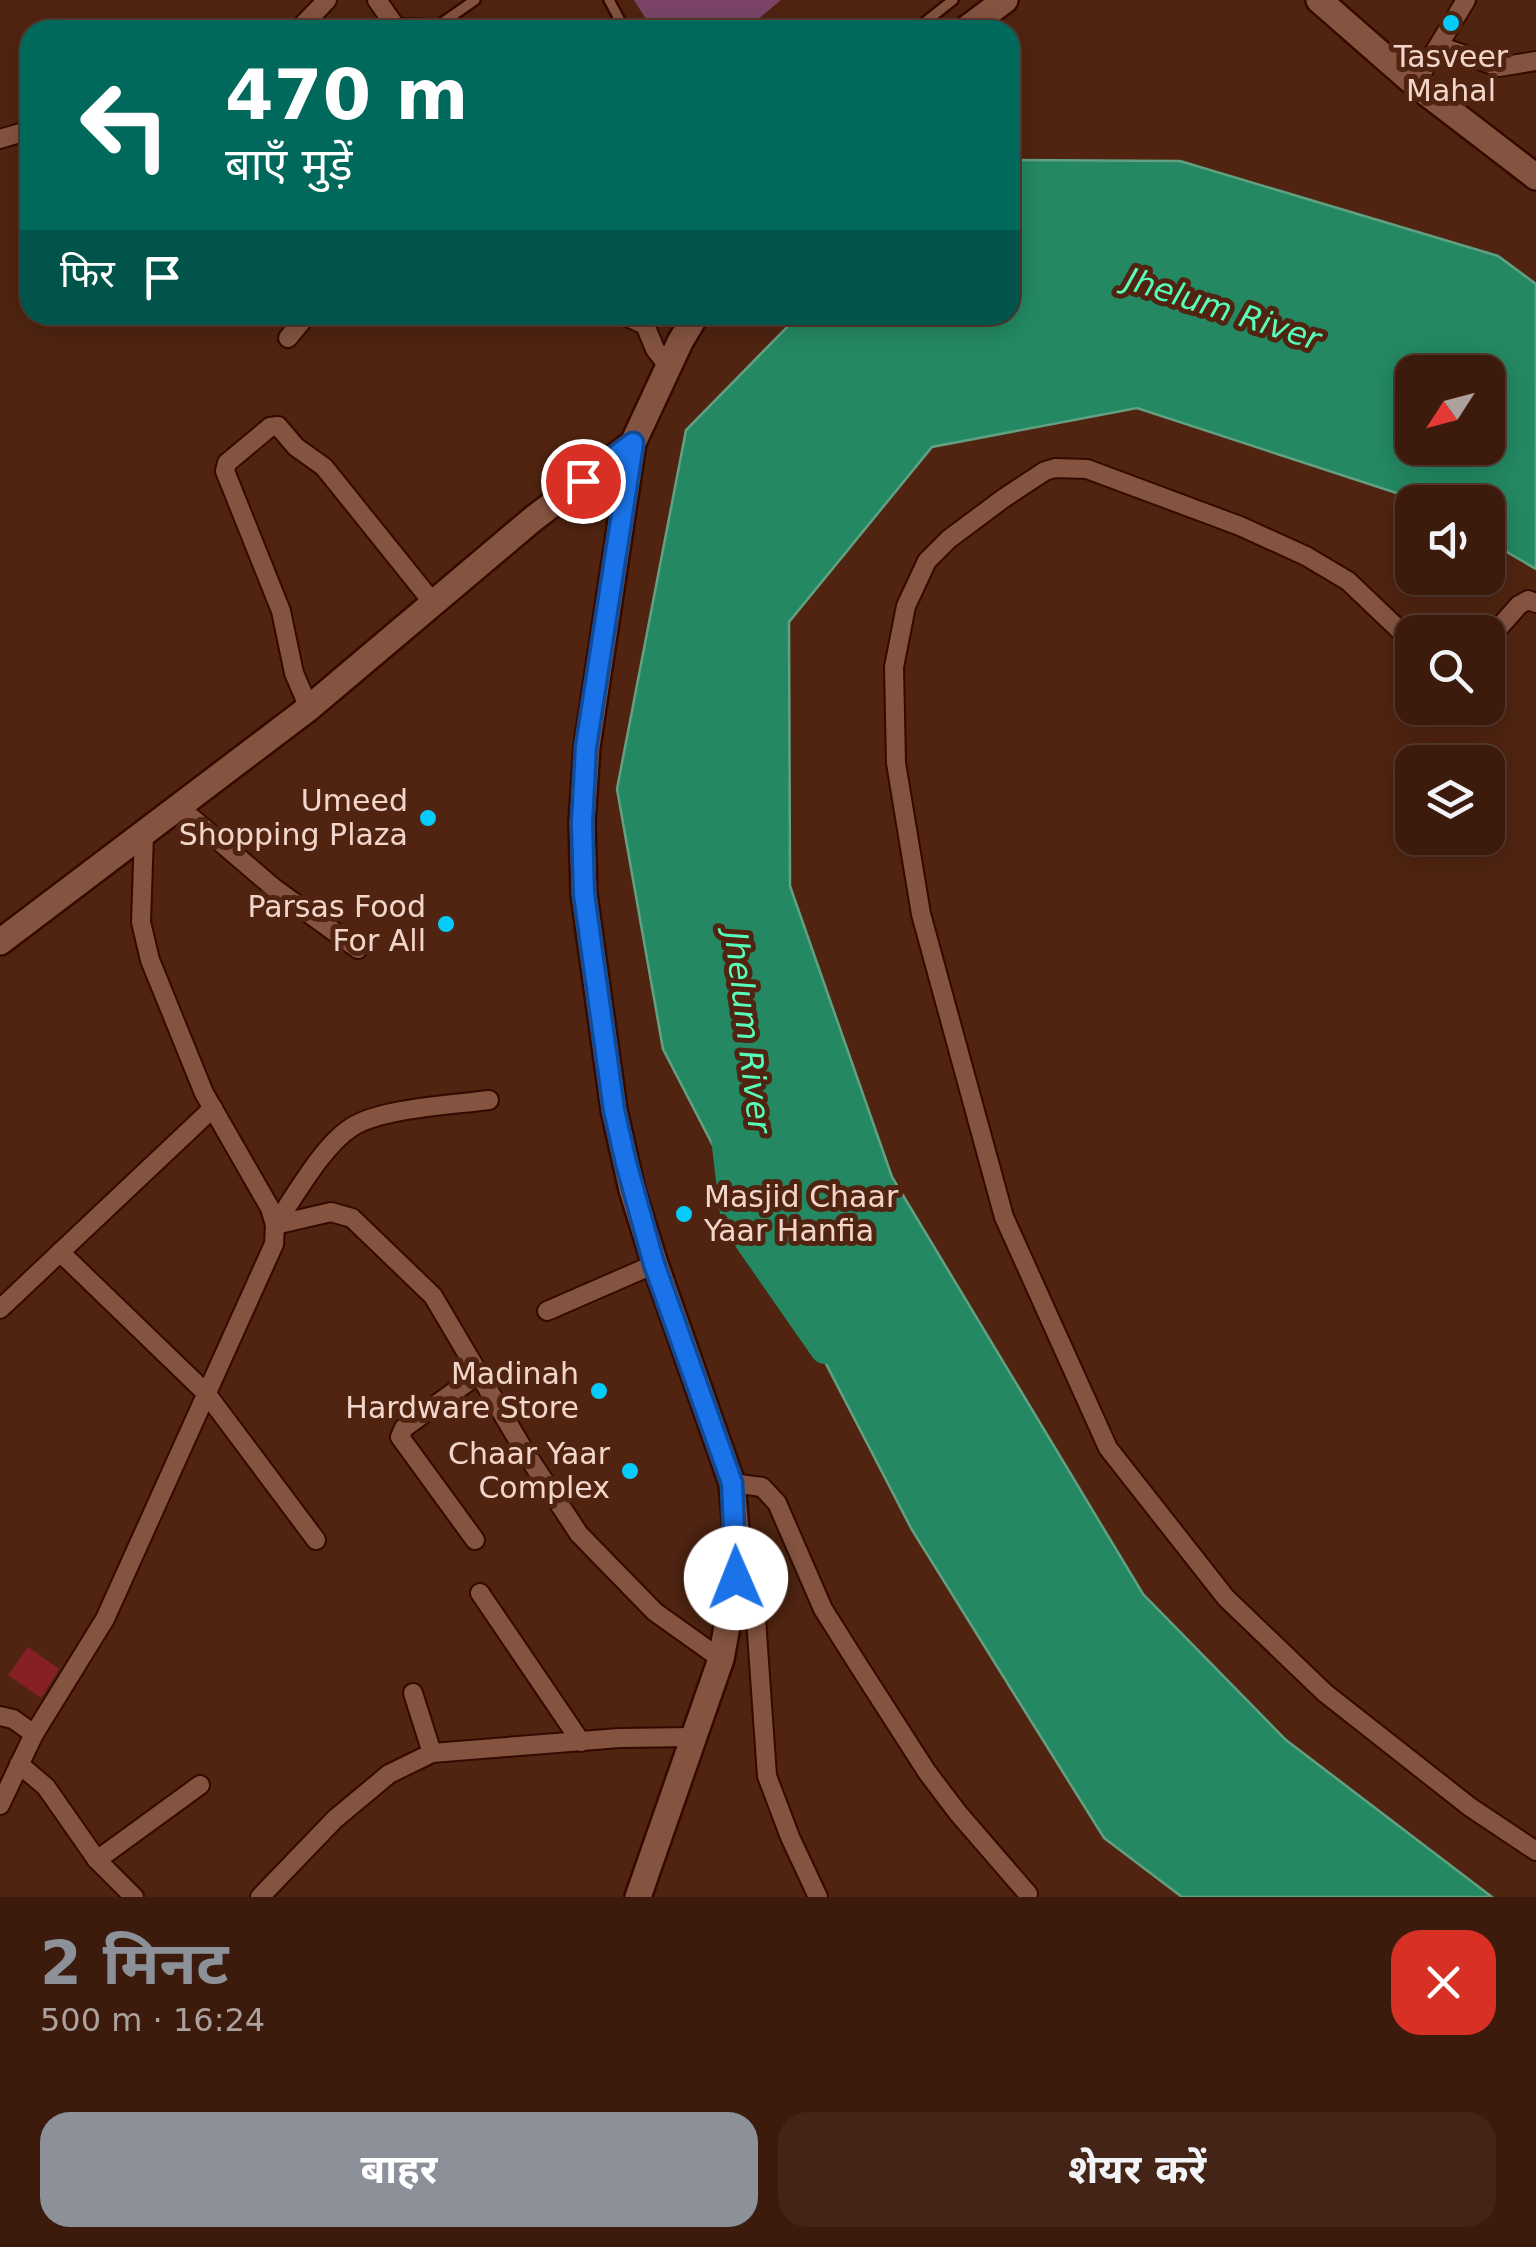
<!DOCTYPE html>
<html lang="hi">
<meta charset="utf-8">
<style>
:root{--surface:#3c1b0d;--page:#432416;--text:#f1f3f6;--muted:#aca19d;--line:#55392e;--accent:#8c9099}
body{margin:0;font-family:"DejaVu Sans","Noto Sans Devanagari",sans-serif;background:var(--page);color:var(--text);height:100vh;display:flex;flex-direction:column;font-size:38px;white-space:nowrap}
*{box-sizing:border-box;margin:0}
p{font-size:32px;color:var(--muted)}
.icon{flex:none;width:55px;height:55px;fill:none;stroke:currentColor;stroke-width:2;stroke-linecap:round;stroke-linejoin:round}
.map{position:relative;height:1897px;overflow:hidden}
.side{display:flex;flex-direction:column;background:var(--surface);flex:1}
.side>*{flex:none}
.top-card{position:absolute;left:20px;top:20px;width:1000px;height:305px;border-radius:30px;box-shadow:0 5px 25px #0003,0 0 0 2px var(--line);background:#00695c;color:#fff;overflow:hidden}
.needle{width:65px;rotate:234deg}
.buttons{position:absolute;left:1395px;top:355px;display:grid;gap:20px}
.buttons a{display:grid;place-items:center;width:110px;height:110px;border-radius:20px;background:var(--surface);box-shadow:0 5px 25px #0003,0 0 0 2px var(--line);font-size:50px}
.pin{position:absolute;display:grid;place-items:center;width:85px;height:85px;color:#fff;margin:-42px;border:5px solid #fff;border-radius:50%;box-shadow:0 2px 10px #0007}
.me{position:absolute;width:110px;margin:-55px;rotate:359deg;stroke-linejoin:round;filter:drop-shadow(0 0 8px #0008)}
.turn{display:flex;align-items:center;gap:35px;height:210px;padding:0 40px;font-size:45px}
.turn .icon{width:130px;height:130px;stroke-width:2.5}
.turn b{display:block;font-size:70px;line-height:85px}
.then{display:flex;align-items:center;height:95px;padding:0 40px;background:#0003;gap:20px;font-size:38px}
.round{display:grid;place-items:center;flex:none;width:105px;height:105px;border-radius:30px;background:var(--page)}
.head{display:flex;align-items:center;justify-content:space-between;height:170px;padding:0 40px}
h1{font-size:60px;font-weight:700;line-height:75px;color:var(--accent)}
.button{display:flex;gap:20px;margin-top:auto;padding:20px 40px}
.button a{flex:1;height:115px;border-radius:30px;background:var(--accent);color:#fff;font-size:40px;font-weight:700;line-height:115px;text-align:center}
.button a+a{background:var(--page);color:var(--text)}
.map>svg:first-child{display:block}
</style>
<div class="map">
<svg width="1536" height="1897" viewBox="0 0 1536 1897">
<rect width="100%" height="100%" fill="#502411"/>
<polygon fill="#7c4568" points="634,0 781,0 745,30 653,30"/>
<path fill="#248962" stroke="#62a082" stroke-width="2.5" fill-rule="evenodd" d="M1010,160L1180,161L1498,256L1536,284V569L1488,541V502H1424L1137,408L932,447L789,622L790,886L892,1177L1143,1594L1286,1740L1492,1897H1182L1104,1838L912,1530L663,1049L617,789L686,430L799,315H1010ZM1412,372H1488V448H1412Z"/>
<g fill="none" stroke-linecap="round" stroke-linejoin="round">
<polyline stroke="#248962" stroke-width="30" points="726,1138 736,1221 825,1349"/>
</g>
<polygon fill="#872026" points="28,1647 59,1669 41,1698 8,1675"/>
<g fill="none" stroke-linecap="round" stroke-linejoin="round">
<g stroke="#340a00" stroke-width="14">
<g id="lane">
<polyline points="609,0 625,30"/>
<polyline points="396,24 439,25 475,0"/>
<polyline points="915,30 953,0"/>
</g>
</g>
<g stroke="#340a00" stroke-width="22">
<g id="street">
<polyline points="377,0 398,30"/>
<polyline points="298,30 327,0"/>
<polyline points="1439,46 1499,67 1536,61"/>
<polyline points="1415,84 1466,0"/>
<polyline points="0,139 30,130"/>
<polyline points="623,315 645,325 655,349 668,366"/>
<polyline points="288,338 307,315"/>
<polyline points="1488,640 1519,605 1528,600 1536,603"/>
<polyline points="1412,642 1348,581 1306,556 1240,526 1087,469 1055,468 1045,471 1004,498 949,539 927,561 906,606 894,667 896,763 921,914 1004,1217 1108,1448 1226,1598 1325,1693 1470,1807 1536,1851"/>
<polyline points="309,708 294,673 281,611 225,471 227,463 270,427 278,426 296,447 324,467 434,604"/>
<polyline points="178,806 274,888 358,949"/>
<polyline points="275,1225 331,1212 352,1218 433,1296 525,1452 579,1534 655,1612 721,1659"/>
<path d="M275,1225C295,1196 323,1145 352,1127C382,1108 453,1105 489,1100"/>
<polyline points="60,1252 206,1393 316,1540"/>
<polyline points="0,1309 213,1108"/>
<polyline points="547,1311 655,1264"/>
<polyline points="732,1483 762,1487 777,1503 823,1609 857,1663 927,1772 958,1813 1028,1894"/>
<polyline points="475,1540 400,1437 404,1428 480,1373"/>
<polyline points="736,1578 756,1619 767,1776 790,1837 818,1897"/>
<polyline points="480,1593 581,1742"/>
<polyline points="413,1693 432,1753"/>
<polyline points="0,1716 13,1719 34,1734 105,1619 274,1244 275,1225 270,1208 204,1093 150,960 141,922 144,834"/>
<polyline points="19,1764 46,1787 97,1860 134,1897"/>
<polyline points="0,1805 34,1734"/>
<polyline points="97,1860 200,1785"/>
<polyline points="260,1897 335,1819 389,1774 432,1753 619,1738 693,1737"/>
</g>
</g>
<g stroke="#340a00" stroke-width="30">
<g id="secondary">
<polyline points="1319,0 1415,84 1536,177"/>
<polyline points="965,30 1005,0"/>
<polyline points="0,942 309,708 533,519 633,443"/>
<polyline points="638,1897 721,1659 736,1578 736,1530 732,1483 655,1264 632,1190 614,1110 584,894 582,823 587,747 633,443 680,342 696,315"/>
</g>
</g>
<use href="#lane" stroke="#855441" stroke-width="9"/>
<use href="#street" stroke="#855441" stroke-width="18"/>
<use href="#secondary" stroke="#855441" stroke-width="25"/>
</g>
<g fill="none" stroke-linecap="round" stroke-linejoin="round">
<g stroke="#114b97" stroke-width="25">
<polyline id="route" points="583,481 633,443 586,747 582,823 584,894 614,1110 626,1163 654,1264 732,1483 736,1578"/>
</g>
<use href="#route" stroke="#1a73e8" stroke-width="18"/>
</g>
<g fill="#05cbf9" stroke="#502411" stroke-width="4">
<circle cx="1451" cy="23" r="10"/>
<circle cx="428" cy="818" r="10"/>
<circle cx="446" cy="924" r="10"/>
<circle cx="684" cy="1214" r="10"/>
<circle cx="599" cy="1391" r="10"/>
<circle cx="630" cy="1471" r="10"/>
</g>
<g text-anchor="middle" stroke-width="10" stroke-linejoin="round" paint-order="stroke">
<g font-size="30" fill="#f3d6cb" stroke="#502411" text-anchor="end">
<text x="1451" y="67" text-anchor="middle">Tasveer<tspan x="1451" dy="34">Mahal</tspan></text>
<text x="408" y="811">Umeed<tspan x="408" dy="34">Shopping Plaza</tspan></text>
<text x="426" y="917">Parsas Food<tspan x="426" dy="34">For All</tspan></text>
<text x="704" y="1207" text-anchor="start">Masjid Chaar<tspan x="704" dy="34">Yaar Hanfia</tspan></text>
<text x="579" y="1384">Madinah<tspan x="579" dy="34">Hardware Store</tspan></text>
<text x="610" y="1464">Chaar Yaar<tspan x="610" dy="34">Complex</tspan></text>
</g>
<g font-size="32" font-style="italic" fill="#57feba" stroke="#502411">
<text transform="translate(1223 309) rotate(18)" y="11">Jhelum River</text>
<text transform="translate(748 1032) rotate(83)" y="11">Jhelum River</text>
</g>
</g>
</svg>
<div class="buttons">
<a><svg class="needle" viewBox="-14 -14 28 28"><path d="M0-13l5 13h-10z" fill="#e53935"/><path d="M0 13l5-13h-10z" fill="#aca19d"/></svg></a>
<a><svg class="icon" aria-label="sound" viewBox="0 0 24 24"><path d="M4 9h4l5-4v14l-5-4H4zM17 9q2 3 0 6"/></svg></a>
<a><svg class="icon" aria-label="search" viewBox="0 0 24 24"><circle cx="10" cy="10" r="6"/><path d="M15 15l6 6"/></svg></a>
<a><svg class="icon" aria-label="layers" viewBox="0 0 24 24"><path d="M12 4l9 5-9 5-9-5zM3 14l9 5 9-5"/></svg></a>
</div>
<div class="pin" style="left:583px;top:481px;background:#d93025"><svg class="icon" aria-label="arrive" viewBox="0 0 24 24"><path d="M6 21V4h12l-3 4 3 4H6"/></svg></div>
<svg class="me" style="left:736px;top:1578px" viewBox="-20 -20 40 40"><circle r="19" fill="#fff"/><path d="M0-13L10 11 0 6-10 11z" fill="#1a73e8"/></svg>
<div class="top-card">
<div class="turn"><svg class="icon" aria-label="left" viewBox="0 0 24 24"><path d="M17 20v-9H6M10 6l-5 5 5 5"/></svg><div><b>470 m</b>बाएँ मुड़ें</div></div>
<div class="then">फिर<svg class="icon" aria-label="arrive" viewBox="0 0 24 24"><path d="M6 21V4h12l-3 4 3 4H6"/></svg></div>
</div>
</div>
<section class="side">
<div class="head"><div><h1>2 मिनट</h1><p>500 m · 16:24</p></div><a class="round" style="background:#d93025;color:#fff"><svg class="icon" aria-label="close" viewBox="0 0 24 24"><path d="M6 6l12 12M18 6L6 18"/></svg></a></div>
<div class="button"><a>बाहर</a><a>शेयर करें</a></div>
</section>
